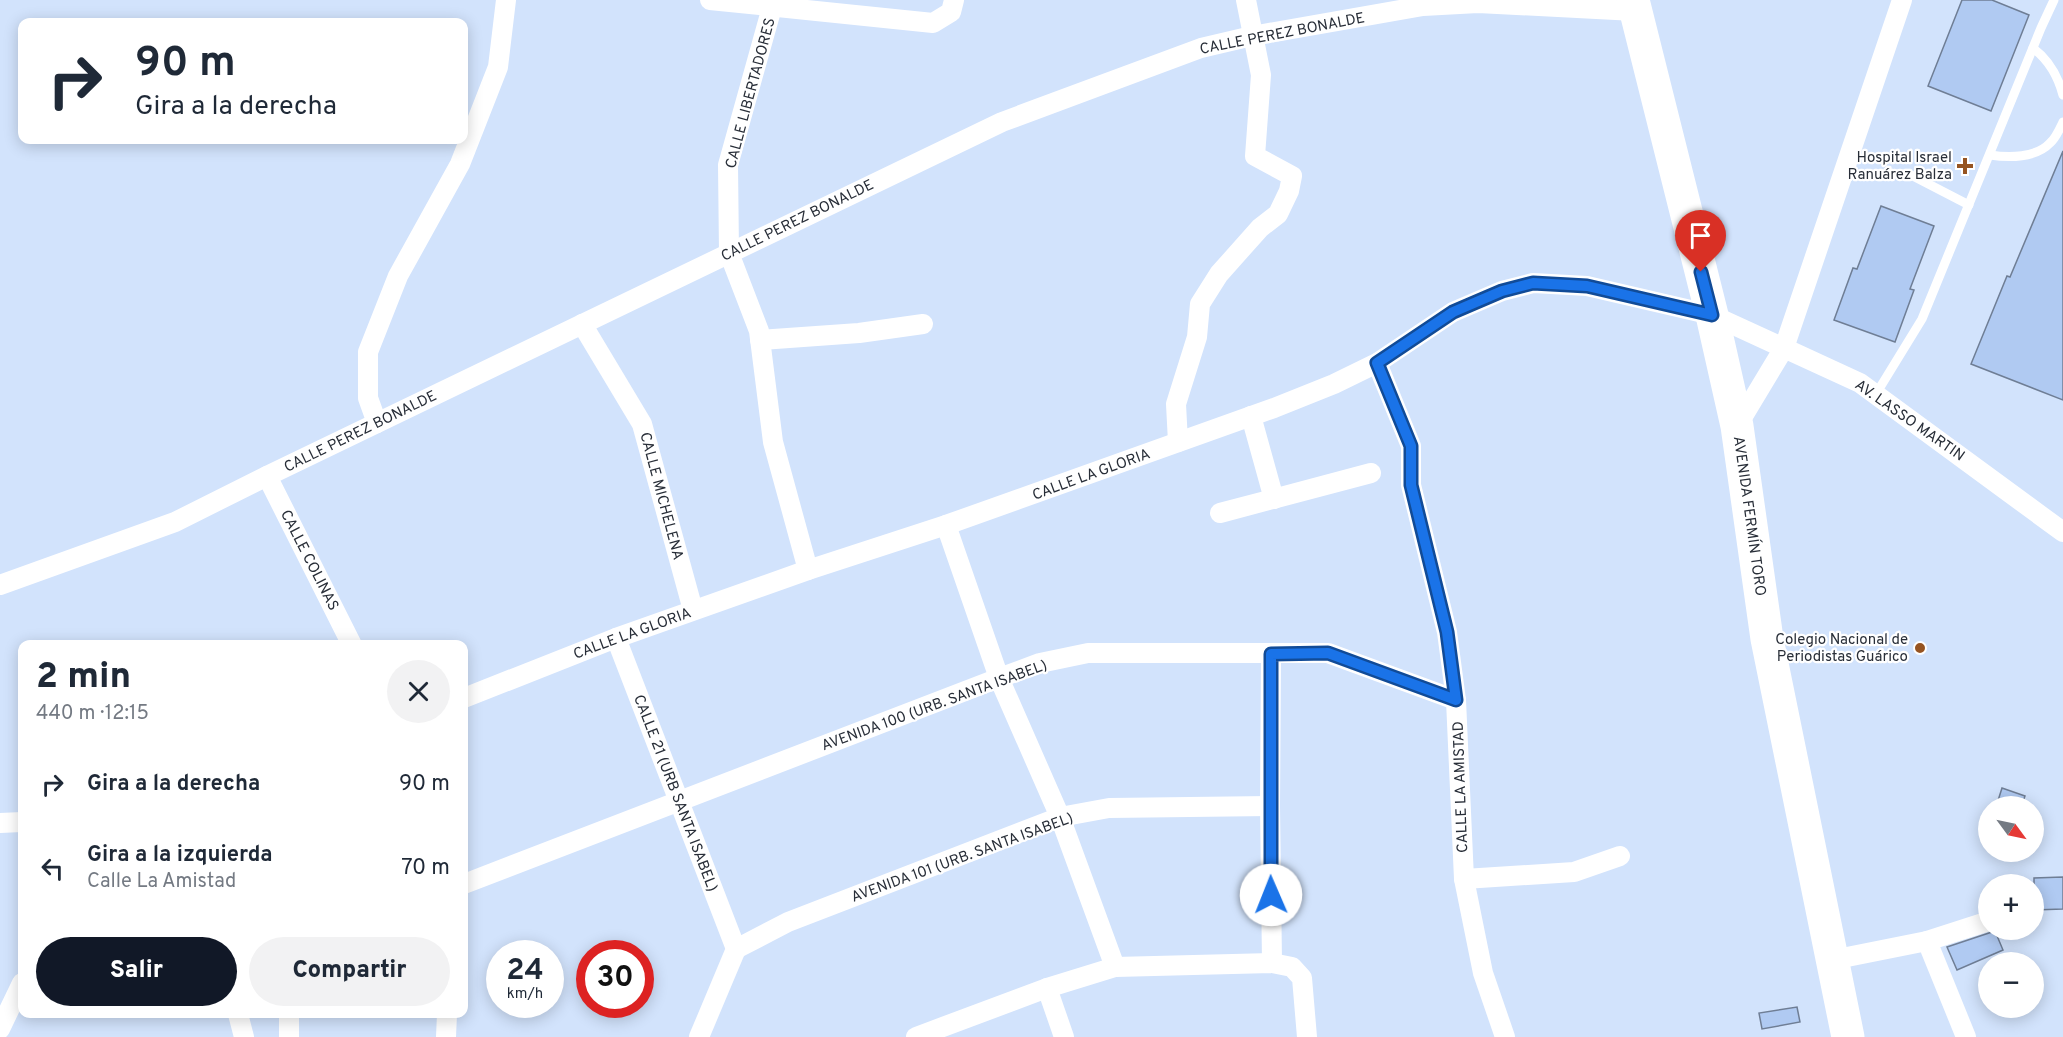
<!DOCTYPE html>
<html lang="es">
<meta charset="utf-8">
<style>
:root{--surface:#fff;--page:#f2f2f3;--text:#1f2937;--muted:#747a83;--accent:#111827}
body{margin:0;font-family:Overpass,sans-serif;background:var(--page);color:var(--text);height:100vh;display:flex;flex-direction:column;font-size:22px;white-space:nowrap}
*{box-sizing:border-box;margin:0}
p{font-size:20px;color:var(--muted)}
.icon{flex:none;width:33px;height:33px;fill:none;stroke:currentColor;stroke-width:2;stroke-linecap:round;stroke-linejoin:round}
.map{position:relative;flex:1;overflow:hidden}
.drawer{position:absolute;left:18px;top:640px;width:450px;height:378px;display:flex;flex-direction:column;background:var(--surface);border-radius:12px;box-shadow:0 3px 15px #0003}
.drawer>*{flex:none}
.banner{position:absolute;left:18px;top:18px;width:450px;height:126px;border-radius:12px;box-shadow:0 3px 15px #0003;background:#fff;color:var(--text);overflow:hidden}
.needle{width:39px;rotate:123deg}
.controls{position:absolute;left:1978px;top:796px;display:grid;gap:12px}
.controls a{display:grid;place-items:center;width:66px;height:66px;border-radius:50%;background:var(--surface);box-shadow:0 3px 15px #0003;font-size:30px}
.speed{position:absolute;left:486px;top:940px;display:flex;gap:12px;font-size:30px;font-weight:700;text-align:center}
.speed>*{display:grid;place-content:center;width:78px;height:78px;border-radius:50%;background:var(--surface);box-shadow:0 3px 15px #0003;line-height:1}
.speed small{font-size:15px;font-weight:400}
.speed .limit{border:9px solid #d22;background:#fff;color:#111}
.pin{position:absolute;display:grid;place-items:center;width:51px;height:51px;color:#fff;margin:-62px -26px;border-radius:50% 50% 50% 0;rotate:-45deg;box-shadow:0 0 6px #0007}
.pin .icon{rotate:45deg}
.me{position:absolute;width:66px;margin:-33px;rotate:359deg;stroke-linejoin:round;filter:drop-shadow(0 0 4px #0008)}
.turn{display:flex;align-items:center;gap:21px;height:126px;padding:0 18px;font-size:27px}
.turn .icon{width:78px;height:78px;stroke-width:2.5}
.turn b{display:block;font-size:42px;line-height:51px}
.round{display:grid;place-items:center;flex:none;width:63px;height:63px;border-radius:32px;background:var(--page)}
.summary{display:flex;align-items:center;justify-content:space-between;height:102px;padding:0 18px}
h1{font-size:36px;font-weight:800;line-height:45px}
.cta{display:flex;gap:12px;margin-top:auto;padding:12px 18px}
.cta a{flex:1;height:69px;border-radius:36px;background:var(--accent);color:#fff;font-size:24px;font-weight:800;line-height:69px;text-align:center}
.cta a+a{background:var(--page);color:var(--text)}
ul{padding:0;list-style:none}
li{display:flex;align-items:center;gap:18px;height:84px;padding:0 18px}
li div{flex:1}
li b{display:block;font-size:22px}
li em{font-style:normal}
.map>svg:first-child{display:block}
</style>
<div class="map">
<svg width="2063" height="1037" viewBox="0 0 2063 1037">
<rect width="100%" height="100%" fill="#d2e3fc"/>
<g fill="#b0caf2" stroke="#6f7e95" stroke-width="1.5">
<polygon points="1962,0 1992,0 2029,15 1991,111 1928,86"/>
<polygon points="2063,151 2063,400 1971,364 2007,276 2010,277"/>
<polygon points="1881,206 1934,226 1910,289 1914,290 1895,342 1834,320 1853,268 1857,269"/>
<polygon points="2002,788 2025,796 2021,807 1996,807"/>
<polygon points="2063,877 2063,909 2034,910 2034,878"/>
<polygon points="1995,931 2003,950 1957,970 1947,947"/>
<polygon points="1797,1007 1800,1022 1762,1029 1759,1013"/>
</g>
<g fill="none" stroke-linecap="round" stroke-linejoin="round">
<g stroke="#fff" stroke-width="9">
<path d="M2033,48C2049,60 2058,76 2063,95"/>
<path d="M1990,155C2009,158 2036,158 2050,143C2056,138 2060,128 2063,122"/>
<polyline points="1911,175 1969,205"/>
<polyline points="1876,394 1922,319 2041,28 2054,0"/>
</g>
<g stroke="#fff" stroke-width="20">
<polyline points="710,0 933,23 951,12 954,0"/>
<polyline points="774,0 728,165 729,253 759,331 773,442 808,570"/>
<polyline points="582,324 642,424 693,610"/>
<polyline points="760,340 859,333 923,324"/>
<polyline points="1377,363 1411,446 1411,485 1447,632 1456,700 1464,879 1483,973 1505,1037"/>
<polyline points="1251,416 1274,499"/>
<polyline points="377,423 368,398 368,352 398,276 460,164 498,67 506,0"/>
<polyline points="1737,426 1784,348 1902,0"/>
<polyline points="1178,442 1176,404 1197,337 1200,304 1219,274 1260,228 1278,214 1289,191 1292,176 1255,156 1261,75 1246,0"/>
<polyline points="267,476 352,645"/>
<polyline points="1220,513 1371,473"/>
<polyline points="946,525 999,678 1060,817 1115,967"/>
<polyline points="0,585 175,522 267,476 1002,122 1201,48 1252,36 1423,6 1478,3 1635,11"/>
<polyline points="616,638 736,949"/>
<polyline points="1271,654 1270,806 1272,963"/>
<polyline points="464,698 616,638 808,570 946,525 1274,408 1334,384 1377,363 1453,312 1502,291 1533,283 1587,286 1712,315 1860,383 2063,532"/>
<polyline points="0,823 22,822"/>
<polyline points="1464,879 1574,872 1620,856"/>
<polyline points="464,884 999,678 1040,663 1088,653 1328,653 1456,700"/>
<polyline points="1927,941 1966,1037"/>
<polyline points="736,949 788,922 1060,817 1109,808 1270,806"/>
<polyline points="1832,960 1927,941 1989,921"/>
<polyline points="1047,988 1064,1037"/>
<polyline points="238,1014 244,1037"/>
<polyline points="0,1029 22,983"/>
<polyline points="289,1037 289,1014"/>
<polyline points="446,1037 447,1014"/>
<polyline points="699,1037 736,949"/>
<polyline points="916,1037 1047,988 1115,967 1272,963 1292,967 1302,978 1307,1037"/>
</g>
<polyline stroke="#fff" stroke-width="33" points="1633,0 1712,315 1737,426 1767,639 1848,1037"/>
</g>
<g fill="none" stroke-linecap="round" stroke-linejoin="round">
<g stroke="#114b97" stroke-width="15">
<polyline id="route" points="1271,895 1271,654 1328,653 1456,700 1447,632 1411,485 1411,446 1377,363 1453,312 1502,291 1533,283 1587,286 1712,315 1701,272"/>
</g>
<use href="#route" stroke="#1a73e8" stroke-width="10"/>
</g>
<g fill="#965421" stroke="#fff" stroke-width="2">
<path d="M1962 157h6v6h6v6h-6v6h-6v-6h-6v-6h6z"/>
<circle cx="1920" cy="648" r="6"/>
</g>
<g text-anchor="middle" stroke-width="4.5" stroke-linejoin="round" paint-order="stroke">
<g font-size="15" fill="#282e38" stroke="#fff">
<text transform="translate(1282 33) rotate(-11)" y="5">CALLE PEREZ BONALDE</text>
<text transform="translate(750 93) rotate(-75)" y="5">CALLE LIBERTADORES</text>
<text transform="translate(797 220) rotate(-26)" y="5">CALLE PEREZ BONALDE</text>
<text transform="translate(1910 420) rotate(35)" y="5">AV. LASSO MARTIN</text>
<text transform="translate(360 431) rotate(-26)" y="5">CALLE PEREZ BONALDE</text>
<text transform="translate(1091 474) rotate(-20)" y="5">CALLE LA GLORIA</text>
<text transform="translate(662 496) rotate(75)" y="5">CALLE MICHELENA</text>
<text transform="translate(1750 516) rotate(82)" y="5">AVENIDA FERMÍN TORO</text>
<text transform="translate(310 560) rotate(63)" y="5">CALLE COLINAS</text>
<text transform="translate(632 633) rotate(-20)" y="5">CALLE LA GLORIA</text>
<text transform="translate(934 705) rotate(-20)" y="5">AVENIDA 100 (URB. SANTA ISABEL)</text>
<text transform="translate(1460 787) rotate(-92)" y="5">CALLE LA AMISTAD</text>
<text transform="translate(676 793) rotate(69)" y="5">CALLE 21 (URB SANTA ISABEL)</text>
<text transform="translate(962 857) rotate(-20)" y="5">AVENIDA 101 (URB. SANTA ISABEL)</text>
</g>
<g font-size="15" fill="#282e38" stroke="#fff" text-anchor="end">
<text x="1952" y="162">Hospital Israel<tspan x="1952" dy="17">Ranuárez Balza</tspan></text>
<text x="1908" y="644">Colegio Nacional de<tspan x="1908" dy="17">Periodistas Guárico</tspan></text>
</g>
</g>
</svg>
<div class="controls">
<a><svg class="needle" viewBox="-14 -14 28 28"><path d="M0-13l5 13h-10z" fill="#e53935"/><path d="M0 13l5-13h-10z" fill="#747a83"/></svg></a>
<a>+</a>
<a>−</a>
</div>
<div class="speed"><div>24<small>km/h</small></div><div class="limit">30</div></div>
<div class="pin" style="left:1701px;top:272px;background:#d93025"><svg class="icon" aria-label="arrive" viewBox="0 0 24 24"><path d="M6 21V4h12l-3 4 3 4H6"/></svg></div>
<svg class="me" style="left:1271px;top:895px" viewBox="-20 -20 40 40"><circle r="19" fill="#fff"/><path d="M0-13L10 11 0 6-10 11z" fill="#1a73e8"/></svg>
<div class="banner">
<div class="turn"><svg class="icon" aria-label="right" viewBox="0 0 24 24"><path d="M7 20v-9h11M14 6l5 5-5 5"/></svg><div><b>90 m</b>Gira a la derecha</div></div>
</div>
<section class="drawer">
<div class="summary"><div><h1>2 min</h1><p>440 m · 12:15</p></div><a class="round"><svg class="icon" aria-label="close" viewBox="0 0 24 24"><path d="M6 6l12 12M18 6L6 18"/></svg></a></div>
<ul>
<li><svg class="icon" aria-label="right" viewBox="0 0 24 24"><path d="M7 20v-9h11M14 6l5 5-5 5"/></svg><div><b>Gira a la derecha</b></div><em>90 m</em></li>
<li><svg class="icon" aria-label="left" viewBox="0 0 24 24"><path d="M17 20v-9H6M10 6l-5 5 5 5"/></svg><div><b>Gira a la izquierda</b><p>Calle La Amistad</p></div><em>70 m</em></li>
</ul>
<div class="cta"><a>Salir</a><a>Compartir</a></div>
</section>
</div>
